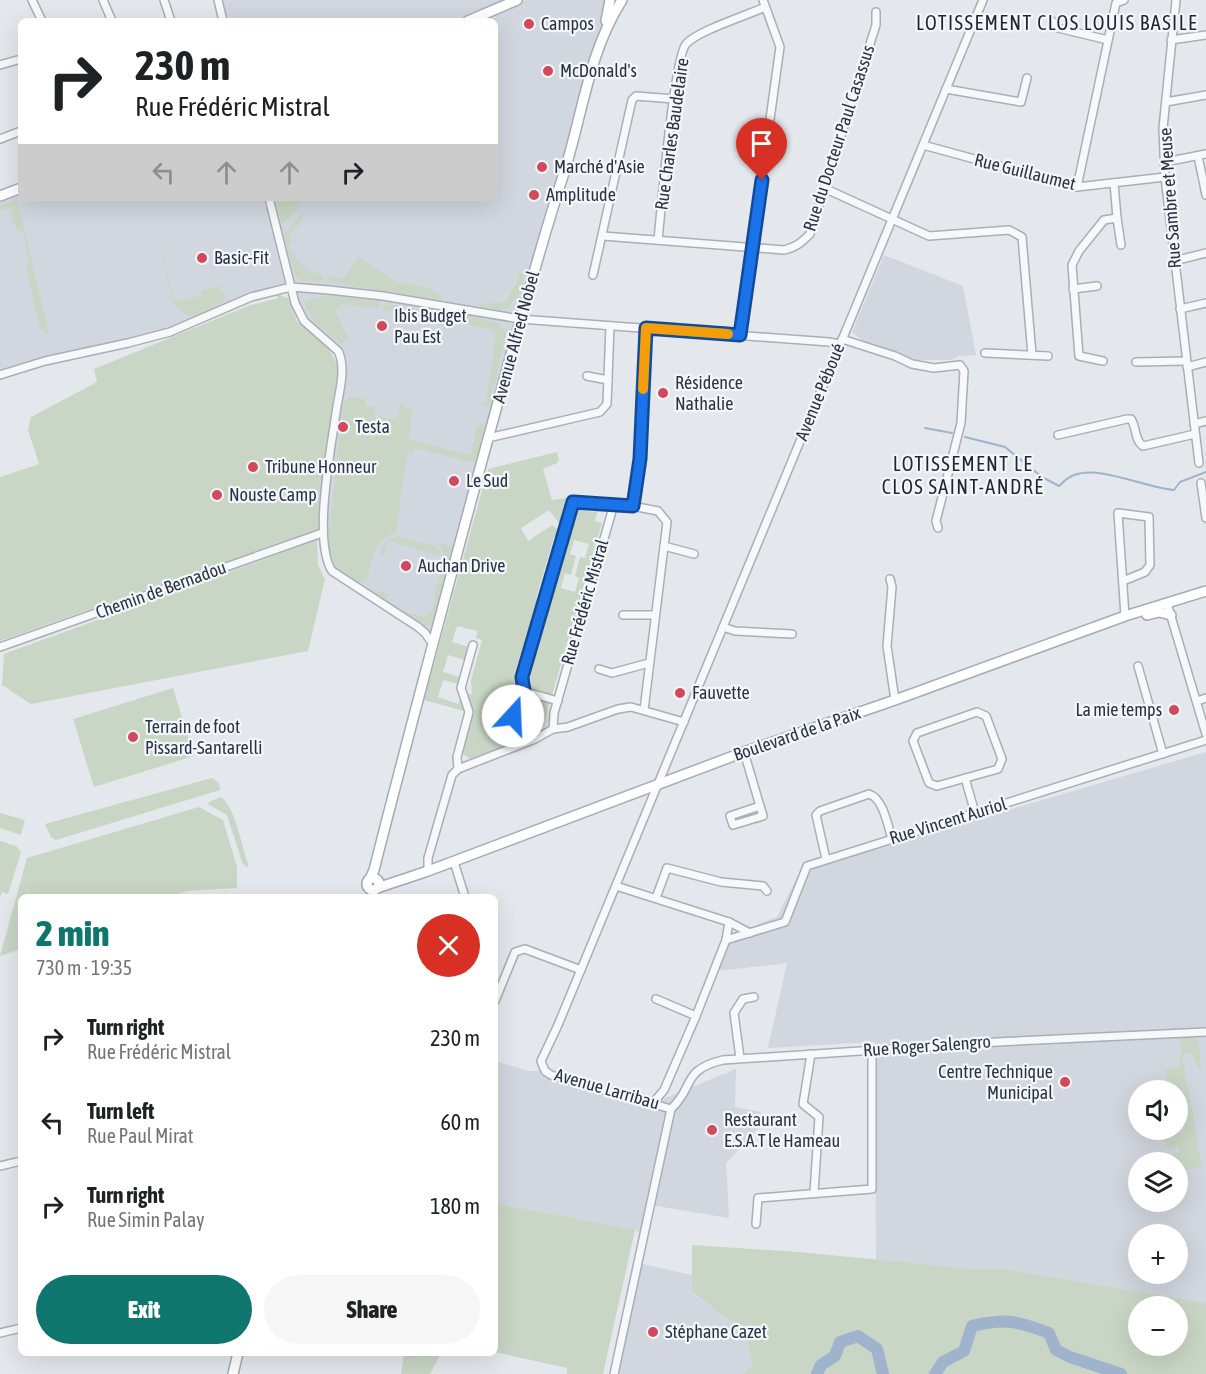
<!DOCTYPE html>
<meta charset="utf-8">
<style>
:root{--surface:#fff;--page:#f6f6f6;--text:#202124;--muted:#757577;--accent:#0f766e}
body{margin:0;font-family:"Asap Condensed",sans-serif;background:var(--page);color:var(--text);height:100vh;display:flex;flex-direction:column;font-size:22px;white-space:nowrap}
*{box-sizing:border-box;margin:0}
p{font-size:20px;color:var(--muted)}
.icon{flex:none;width:33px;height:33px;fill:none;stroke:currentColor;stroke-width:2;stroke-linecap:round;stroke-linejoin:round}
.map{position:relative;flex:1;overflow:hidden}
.sheet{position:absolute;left:18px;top:894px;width:480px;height:462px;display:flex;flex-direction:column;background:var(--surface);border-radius:9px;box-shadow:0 6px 24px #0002}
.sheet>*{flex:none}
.hud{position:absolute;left:18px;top:18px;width:480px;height:183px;border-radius:9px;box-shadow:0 6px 24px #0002;background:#fff;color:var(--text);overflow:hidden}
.fabs{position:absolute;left:1128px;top:1080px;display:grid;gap:12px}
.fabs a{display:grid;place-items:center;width:60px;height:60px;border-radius:50%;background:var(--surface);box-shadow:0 6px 24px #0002;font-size:30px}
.pin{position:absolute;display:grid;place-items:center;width:51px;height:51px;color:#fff;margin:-62px -26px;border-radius:50% 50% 50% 0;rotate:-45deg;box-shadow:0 0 6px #0007}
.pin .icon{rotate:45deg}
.me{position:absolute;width:66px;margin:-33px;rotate:20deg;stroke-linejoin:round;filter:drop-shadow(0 0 4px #0008)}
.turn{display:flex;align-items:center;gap:21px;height:126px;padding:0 18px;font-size:27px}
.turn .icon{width:78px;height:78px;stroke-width:2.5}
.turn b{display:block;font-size:42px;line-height:51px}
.lanes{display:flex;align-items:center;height:57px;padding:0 18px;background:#0003;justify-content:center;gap:30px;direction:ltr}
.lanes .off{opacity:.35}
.round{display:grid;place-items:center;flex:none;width:63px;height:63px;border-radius:32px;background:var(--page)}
.headline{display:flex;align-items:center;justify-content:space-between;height:102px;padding:0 18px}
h1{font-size:36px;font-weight:800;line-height:45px;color:var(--accent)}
.cta{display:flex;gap:12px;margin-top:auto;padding:12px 18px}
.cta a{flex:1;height:69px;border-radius:36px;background:var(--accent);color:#fff;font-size:24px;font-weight:800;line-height:69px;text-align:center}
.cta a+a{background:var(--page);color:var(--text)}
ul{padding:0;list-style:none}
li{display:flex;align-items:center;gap:18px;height:84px;padding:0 18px}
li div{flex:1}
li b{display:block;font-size:22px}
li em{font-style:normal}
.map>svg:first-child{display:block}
</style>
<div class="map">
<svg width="1206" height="1374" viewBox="0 0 1206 1374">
<rect width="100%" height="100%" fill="#e4e7ec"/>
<g fill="#d2d6de" fill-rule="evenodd">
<polygon points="224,0 622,0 604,33 432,643 425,633 332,571 322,533 341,358 308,325 291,287 274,290 170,332 0,375 0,196 21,188 21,198 495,198 495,21 223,21 219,4"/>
<polygon points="884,255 963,286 976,355 958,356 952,360 917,360 862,340 852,332"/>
<path d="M1206,752V1303L1005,1269H972L876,1260L875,1042L768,1048L787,963L709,972L725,937L777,917L804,864L903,841ZM1138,1090H1178V1130H1138ZM1138,1162H1178V1202H1138ZM1138,1234H1178V1274H1138Z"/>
<polygon points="495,1061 529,1071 545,1071 653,1103 736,1069 735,1107 761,1112 759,1128 726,1163 729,1218 651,1205 645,1233 625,1228 495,1203"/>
<polygon points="638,1263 692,1275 692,1293 719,1313 745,1327 752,1367 743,1374 614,1374"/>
</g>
<g fill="#c9d6c5" fill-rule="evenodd">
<path d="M275,198H279L281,202L292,198H306C296,204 294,217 285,222H281Z"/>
<polygon points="17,199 49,334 40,329 39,324 26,266 30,265 22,229 17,230 15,223 11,223 14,218 10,216 13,208 11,207 0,211 0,206"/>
<path d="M305,212L309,215L305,213L289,237L293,240L289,246C298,261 304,272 323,275V281H302L296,277L284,235L303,213Z"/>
<polygon points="156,224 173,297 179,301 201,296 201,291 220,286 221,292 226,295 223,302 194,317 186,315 173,304"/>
<polygon points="358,257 396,282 432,288 430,292 442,294 441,300 329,282 329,276 344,279"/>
<path d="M520,273L525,275L518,298H515L508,309L500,310L480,307L481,304L506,302C511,292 517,284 520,273Z"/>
<polygon points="277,294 288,298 297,321 329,349 338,366 319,529 0,641 0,477 39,464 28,430 31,417 97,382 94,369 248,306 278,298"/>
<path d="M334,295L379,302L378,309L343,304L335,310L348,337L349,340L341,344C327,332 309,321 304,302L311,299Z"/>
<polygon points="384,304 449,313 448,319 383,310"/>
<polygon points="470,316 498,323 506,333 490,405 484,407 480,405 481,403 486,403 496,335 491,329 460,323 466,317"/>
<path d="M349,397L365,399V406L375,407L374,417L397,419L400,404H404V408L413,410L408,439L471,455L477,427L482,424L484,429L476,466L475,463L415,448L413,453L407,452L396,533C374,537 372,560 367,579L362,582C339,578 332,562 328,541L343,403Z"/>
<polygon points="557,452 559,459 557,463 543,469 552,500 567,498 568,507 564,506 561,517 565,519 563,523 558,522 549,510 521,528 528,541 552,525 561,532 559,538 554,537 536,598 540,600 528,644 524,643 514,675 516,676 505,718 520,722 526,700 521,698 527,695 550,701 543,726 539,734 469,759 462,753 473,713 466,695 472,694 471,680 482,640 476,638 478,631 457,626 452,642 469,647 465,660 448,655 443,672 460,677 458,684 443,680 438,697 458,704 460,700 462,700 464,711 424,700 488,469"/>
<path d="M579,505V510L595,512L596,508L603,507L602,510H598L595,521L602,523L552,695L533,691L529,687L532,685L530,676L538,648L533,647L537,633L545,627L540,619L545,605H549L578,513L573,511ZM574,540L589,544L585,558L580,557L575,576L579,578L575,592L561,588L565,573L571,575L576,556L570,554Z"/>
<path d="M397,536L436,547L440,551V556L389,541L384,556L380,552C382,544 390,539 397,536Z"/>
<polygon points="317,540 318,565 325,579 308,651 31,704 2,685 4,654"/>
<path d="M437,543L454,547L434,623L428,627L373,593V592L382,591L389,595L386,600L406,612L426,617L427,612L432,611L436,595L434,594C438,578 452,555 437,543Z"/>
<polygon points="173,688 194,756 94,787 73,719"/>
<polygon points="212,778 219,783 220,790 56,840 51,837 45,824"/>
<path d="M221,797C235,807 242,847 248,864L247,868L242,862L227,815L208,804L209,802Z"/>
<polygon points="199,807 223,820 237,867 237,888 187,891 171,897 21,897 21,949 0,956 27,858"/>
<polygon points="0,813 25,820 21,835 0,828"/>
<polygon points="0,841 16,846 21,852 8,894 2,892 0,897"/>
<polygon points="1194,1036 1199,1043 1201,1072 1191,1053 1182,1054 1202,1167 1181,1170 1178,1169 1178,1162 1169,1162 1168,1156 1179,1153 1178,1146 1166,1148 1164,1135 1183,1132 1178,1103 1178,1090 1168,1090 1165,1070 1181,1066 1179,1058 1182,1054 1179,1037"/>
<polygon points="495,1203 635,1230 603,1374 567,1374 567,1368 495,1352"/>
<path d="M692,1245L799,1252L972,1269H1005L1206,1303V1374H743L752,1366L745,1328L719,1313L692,1292ZM1178,1306V1346H1138V1306Z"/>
<polygon points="404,1353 441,1353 430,1374 401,1374"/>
</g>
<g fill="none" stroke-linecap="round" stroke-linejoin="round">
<g stroke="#9fb4cc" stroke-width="2">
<polyline points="925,428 952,433"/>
<path d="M965,437L1005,447L1042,477L1059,486C1063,482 1068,477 1074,475C1101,465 1145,488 1174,490L1180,482L1206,472"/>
</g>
<g stroke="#9fb4cc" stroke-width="12">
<polyline points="817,1374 821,1365 835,1356 840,1342 858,1336 877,1349 883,1374"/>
<path d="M935,1374L943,1362L964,1351L972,1326C1006,1318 1017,1321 1049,1333L1056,1350L1070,1357L1121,1374"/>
</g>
<g stroke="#a9aeb7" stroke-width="10">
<g id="minor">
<polyline points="32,0 42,21"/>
<polyline points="103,0 112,21"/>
<polyline points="164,0 171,21"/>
<polyline points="218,0 223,21"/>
<polyline points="1176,0 1163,128 1165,177 1199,463"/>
<polyline points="1052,21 1058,28 1108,40"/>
<polyline points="1171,40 1206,35"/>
<polyline points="0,65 21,59"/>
<polyline points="946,89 1021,102 1027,78"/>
<polyline points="1166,102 1206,95"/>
<polyline points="0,139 21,131"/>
<polyline points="923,145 1077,187 1165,177"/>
<polyline points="1198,156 1206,195"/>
<polyline points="1165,162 1206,154"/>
<polyline points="1077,187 1116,3 1124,0"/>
<polyline points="824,188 929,236 1009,230 1022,237 1032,355"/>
<path d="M269,198L295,303L304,321L338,351C346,366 340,390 337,406C332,444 312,540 332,571L418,627L425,633L432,643"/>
<polyline points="1117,218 1121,245"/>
<path d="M603,236L784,250C796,247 801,243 810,234L876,25V12"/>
<path d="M658,240C661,211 674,58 686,44C697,31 748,15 765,7"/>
<polyline points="1174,261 1206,253"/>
<polyline points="593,275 632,100 636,96 674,99"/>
<polyline points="1073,289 1097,286"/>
<polyline points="1180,309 1206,303"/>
<polyline points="740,335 780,47 763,0"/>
<polyline points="842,339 895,356 912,364 934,368 960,365 964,371 961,423 936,521 938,528"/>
<polyline points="985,353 1048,356"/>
<polyline points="1103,361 1079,356 1072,265 1079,251 1104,220 1117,218 1114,183"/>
<polyline points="1136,362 1186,361"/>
<polyline points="1187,367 1206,362"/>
<polyline points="0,375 45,361 128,343 170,332 251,297 291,287 329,290 383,296 520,319 829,342 839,344"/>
<polyline points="587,376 608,380"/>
<polyline points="1194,424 1206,421"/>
<path d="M1058,435L1127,419H1131C1137,428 1134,440 1143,446L1195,434"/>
<polyline points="488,438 600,412 607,404 610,326"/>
<polyline points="1201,483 1206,518"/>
<polyline points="664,546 694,554"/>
<polyline points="890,579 892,587 887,646 895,700"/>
<polyline points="1123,581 1145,572 1150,565 1149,517 1118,513 1125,616"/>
<polyline points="1167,603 1206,734"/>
<polyline points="623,615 655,615"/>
<polyline points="723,627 735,631 792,634"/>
<polyline points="0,647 322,533"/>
<polyline points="1138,666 1163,754"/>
<polyline points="599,669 612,673 649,663"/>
<polyline points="558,701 523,691 522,677 573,502 632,506"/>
<polyline points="1197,701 1206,698"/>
<polyline points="644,710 667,522 658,511 632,506 640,459 646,328"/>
<polygon points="977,712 986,716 1002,759 998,769 937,786 929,783 913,741 917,733"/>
<polyline points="513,716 519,695 523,691"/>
<polyline points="553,729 554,713 614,504"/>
<polyline points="744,752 760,806 730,816 733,825 763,816 760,806"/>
<polyline points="458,769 535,739 553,729 568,727 618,709 631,707 684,722"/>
<polyline points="965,778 975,813"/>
<path d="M826,859L816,815L820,811L869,794C883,798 888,826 892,839"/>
<polyline points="454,862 465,897"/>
<polyline points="428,871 428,858 452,775 458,769 457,757 469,712 461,688 473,645"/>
<polyline points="616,886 729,922 750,933"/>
<polyline points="656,898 667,868 721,882 763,886 767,891"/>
<polyline points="726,940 785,922 807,866 1206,740"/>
<polyline points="656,999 696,1016"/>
<polyline points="495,1001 515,952 525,949 581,970"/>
<polyline points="811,1054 803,1104 819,1117 814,1193"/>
<polyline points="740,1058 734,1013 743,999 754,997"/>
<polyline points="653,1103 664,1090 696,1016 726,940 729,922"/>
<path d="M671,1109C695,1087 681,1070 723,1060L997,1042L1206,1032"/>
<polyline points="0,1166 21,1161"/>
<polyline points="756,1224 758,1198 872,1189 872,1050"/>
<polyline points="0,1333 21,1328"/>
<polyline points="614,1374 671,1109 551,1075 545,1071 541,1061 558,1025 983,0"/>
</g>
</g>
<g stroke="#a3abb8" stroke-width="12">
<g id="major">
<polyline points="468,21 517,0"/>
<polyline points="606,21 610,0"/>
<polyline points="0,196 21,188"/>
<polyline points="1147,615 1159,612 1171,615"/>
<circle cx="373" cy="884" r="6"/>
<path d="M370,879L374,870C409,732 446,594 483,457C509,363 533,269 563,176C582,118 588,53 622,0"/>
<polyline points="377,888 428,871 744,752 895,700 1125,616 1206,591"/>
<polyline points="233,1374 238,1353"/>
</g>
</g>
<use href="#minor" stroke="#f7f8fa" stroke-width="7"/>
<use href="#major" stroke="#fff" stroke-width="9"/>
</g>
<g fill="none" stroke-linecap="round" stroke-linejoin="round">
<g stroke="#114b97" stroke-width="15">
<polyline id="route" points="513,716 519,695 524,691 522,677 573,502 633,506 640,459 646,328 740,335 762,180"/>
</g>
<use href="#route" stroke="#1a73e8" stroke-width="10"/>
<polyline stroke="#f59e0b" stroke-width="10" points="643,389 646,328 728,334"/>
</g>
<g fill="#d1495b" stroke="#f4f6f9" stroke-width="2">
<circle cx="529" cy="24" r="6"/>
<circle cx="548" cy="71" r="6"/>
<circle cx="542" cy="167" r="6"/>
<circle cx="534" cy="195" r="6"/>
<circle cx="202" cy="258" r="6"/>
<circle cx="382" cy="326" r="6"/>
<circle cx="663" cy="393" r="6"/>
<circle cx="343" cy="427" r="6"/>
<circle cx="253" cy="467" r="6"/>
<circle cx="454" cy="481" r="6"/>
<circle cx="217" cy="495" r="6"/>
<circle cx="406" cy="566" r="6"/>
<circle cx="680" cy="693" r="6"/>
<circle cx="1174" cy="710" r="6"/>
<circle cx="133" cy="737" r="6"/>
<circle cx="1065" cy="1082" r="6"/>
<circle cx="712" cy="1130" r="6"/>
<circle cx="653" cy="1332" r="6"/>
</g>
<g text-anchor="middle" stroke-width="4.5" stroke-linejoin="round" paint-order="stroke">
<g font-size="18" fill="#2b3445" stroke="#f4f6f9" text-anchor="start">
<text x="541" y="30">Campos</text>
<text x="560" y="77">McDonald's</text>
<text x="554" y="173">Marché d'Asie</text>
<text x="546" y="201">Amplitude</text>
<text x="214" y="264">Basic-Fit</text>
<text x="394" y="322">Ibis Budget<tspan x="394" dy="21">Pau Est</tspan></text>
<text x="675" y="389">Résidence<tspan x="675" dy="21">Nathalie</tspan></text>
<text x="355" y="433">Testa</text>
<text x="265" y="473">Tribune Honneur</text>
<text x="466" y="487">Le Sud</text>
<text x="229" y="501">Nouste Camp</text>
<text x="418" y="572">Auchan Drive</text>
<text x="692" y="699">Fauvette</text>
<text x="1162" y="716" text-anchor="end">La mie temps</text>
<text x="145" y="733">Terrain de foot<tspan x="145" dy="21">Pissard-Santarelli</tspan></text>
<text x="1053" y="1078" text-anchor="end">Centre Technique<tspan x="1053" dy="21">Municipal</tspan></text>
<text x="724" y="1126">Restaurant<tspan x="724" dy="21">E.S.A.T le Hameau</tspan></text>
<text x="665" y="1338">Stéphane Cazet</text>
</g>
<g font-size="18" fill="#2b3445" stroke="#f4f6f9">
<text transform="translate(672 134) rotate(-82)" y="6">Rue Charles Baudelaire</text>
<text transform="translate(839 138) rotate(-72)" y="6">Rue du Docteur Paul Casassus</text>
<text transform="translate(1025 172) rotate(14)" y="6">Rue Guillaumet</text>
<text transform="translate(1170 198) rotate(-94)" y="6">Rue Sambre et Meuse</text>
<text transform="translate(516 337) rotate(-75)" y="6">Avenue Alfred Nobel</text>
<text transform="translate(820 392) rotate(-68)" y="6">Avenue Péboué</text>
<text transform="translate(161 590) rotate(-20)" y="6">Chemin de Bernadou</text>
<text transform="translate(585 602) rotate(-74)" y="6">Rue Frédéric Mistral</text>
<text transform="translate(797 734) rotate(-19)" y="6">Boulevard de la Paix</text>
<text transform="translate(948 821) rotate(-17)" y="6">Rue Vincent Auriol</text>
<text transform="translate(927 1046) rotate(-4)" y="6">Rue Roger Salengro</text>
<text transform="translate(607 1089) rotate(16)" y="6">Avenue Larribau</text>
</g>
<g font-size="20" letter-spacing="1.5" fill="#1d2536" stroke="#f4f6f9">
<text x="1057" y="30">LOTISSEMENT CLOS LOUIS BASILE</text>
<text x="963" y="471">LOTISSEMENT LE<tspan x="963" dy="23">CLOS SAINT-ANDRÉ</tspan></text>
</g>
</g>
</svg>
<div class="fabs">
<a><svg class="icon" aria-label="sound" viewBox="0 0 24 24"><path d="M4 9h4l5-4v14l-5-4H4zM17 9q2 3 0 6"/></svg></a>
<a><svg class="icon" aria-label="layers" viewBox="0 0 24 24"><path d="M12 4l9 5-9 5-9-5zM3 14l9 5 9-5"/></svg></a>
<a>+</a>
<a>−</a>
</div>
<div class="pin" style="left:762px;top:180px;background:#d93025"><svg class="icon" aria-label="arrive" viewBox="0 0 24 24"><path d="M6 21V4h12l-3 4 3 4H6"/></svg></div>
<svg class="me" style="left:513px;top:716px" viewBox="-20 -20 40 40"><circle r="19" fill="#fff"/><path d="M0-13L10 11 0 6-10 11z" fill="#1a73e8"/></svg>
<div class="hud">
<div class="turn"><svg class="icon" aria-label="right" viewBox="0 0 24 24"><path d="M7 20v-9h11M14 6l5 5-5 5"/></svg><div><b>230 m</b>Rue Frédéric Mistral</div></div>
<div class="lanes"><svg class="icon off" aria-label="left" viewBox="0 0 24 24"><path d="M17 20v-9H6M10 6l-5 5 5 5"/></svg><svg class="icon off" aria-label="ahead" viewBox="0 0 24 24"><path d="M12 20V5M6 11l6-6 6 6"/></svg><svg class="icon off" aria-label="ahead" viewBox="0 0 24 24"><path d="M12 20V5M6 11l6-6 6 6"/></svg><svg class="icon" aria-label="right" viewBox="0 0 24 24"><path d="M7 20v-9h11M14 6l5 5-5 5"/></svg></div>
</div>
<section class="sheet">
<div class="headline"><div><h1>2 min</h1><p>730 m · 19:35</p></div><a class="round" style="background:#d93025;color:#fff"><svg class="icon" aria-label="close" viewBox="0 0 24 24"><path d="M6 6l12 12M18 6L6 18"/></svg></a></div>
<ul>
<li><svg class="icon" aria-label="right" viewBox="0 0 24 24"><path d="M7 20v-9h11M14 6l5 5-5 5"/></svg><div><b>Turn right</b><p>Rue Frédéric Mistral</p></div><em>230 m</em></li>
<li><svg class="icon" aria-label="left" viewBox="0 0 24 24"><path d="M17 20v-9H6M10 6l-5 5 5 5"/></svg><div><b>Turn left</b><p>Rue Paul Mirat</p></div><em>60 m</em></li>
<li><svg class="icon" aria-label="right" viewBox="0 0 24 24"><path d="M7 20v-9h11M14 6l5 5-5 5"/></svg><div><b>Turn right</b><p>Rue Simin Palay</p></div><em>180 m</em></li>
</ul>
<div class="cta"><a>Exit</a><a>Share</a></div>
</section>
</div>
